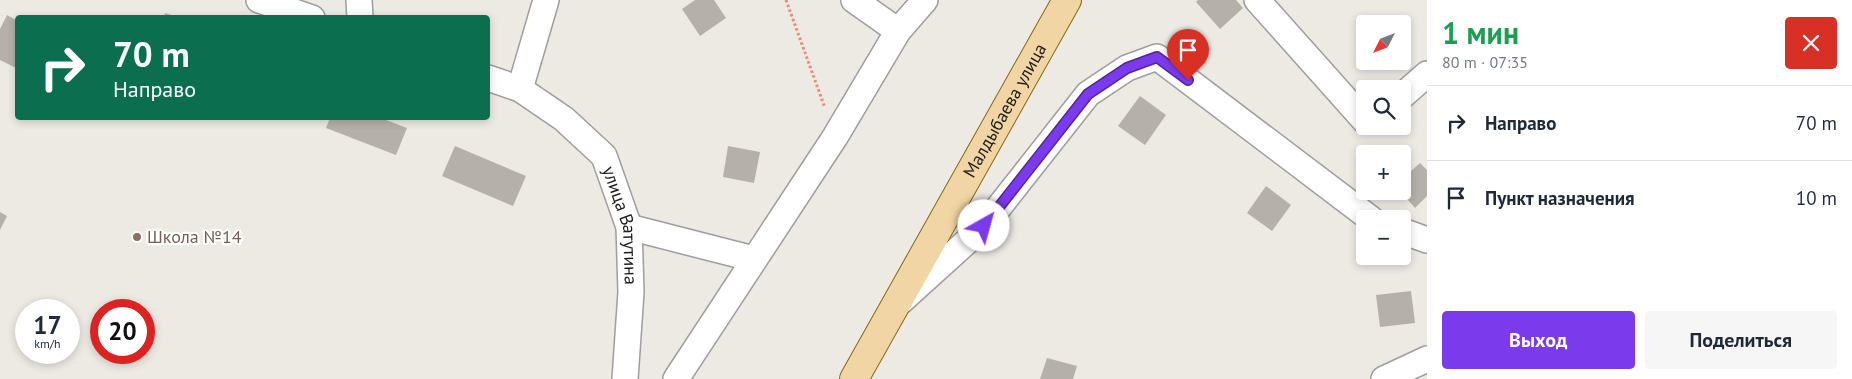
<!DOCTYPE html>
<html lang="ru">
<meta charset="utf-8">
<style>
:root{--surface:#fff;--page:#f6f6f7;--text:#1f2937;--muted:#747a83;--line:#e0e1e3;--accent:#7c3aed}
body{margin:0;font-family:"PT Sans",sans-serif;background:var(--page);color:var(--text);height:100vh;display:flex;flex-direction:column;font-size:19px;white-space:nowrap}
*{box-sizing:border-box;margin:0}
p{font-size:16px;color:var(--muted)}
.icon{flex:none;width:28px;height:28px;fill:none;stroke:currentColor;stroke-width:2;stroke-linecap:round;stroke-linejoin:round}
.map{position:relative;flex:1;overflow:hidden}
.side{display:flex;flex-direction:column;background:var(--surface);width:425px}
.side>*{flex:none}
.top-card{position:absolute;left:15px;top:15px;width:475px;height:105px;border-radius:5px;box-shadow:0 2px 8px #0003;background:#0b6e4f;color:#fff;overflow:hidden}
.needle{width:32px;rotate:228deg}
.fabs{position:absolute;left:1356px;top:15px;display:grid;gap:10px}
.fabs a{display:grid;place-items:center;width:55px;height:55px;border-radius:5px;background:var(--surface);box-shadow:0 2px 8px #0003;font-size:25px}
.speed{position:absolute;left:15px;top:299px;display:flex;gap:10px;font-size:25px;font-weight:700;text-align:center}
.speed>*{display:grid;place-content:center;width:65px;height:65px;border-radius:50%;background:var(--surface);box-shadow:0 2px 8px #0003;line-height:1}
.speed small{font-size:12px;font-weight:400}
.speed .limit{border:8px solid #d22;background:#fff;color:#111}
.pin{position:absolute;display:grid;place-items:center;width:42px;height:42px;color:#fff;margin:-51px -21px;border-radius:50% 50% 50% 0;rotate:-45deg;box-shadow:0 0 5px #0007}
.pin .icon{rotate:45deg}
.me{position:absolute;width:55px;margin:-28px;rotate:38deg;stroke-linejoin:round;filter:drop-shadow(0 0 4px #0008)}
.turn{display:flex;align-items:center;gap:18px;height:105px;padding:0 15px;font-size:22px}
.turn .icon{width:65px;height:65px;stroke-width:2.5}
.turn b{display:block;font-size:35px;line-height:42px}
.round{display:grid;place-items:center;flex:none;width:52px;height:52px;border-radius:5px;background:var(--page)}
.head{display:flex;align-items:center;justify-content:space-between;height:85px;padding:0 15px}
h1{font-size:30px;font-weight:700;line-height:38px;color:#1e9e55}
.cta{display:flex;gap:10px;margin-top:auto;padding:10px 15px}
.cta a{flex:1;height:58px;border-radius:5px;background:var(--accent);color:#fff;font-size:20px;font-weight:700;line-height:58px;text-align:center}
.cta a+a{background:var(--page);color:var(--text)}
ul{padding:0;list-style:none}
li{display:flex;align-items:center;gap:15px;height:75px;padding:0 15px;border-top:1px solid var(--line)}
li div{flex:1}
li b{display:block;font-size:19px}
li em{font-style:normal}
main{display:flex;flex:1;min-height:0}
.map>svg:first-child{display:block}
</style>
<main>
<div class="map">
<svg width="1427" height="379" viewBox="0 0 1427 379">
<rect width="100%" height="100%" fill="#edeae4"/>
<g fill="#b6b0aa">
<polygon points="695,0 714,0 726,18 700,36 682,9"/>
<polygon points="1198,0 1236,0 1243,8 1220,29 1196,2"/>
<polygon points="165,13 178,17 178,18 163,18"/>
<polygon points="7,15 18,21 18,69 0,60 0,29"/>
<polygon points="1140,96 1166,115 1145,145 1118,126"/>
<polygon points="330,118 381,118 407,128 396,155 326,128"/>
<polygon points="455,146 526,176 513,206 442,176"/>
<polygon points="728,146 760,152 754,183 723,177"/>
<polygon points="1420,163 1427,170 1427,196 1415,208 1400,191 1402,191 1402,179"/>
<polygon points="1266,186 1291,205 1272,231 1247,213"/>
<polygon points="0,212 7,216 0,230"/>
<polygon points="1411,291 1415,323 1380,327 1376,295"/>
<polygon points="1047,358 1077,366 1073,379 1040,379"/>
</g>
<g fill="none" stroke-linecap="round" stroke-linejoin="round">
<g stroke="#9e9e9e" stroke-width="28">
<g id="minor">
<polyline points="259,0 312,18"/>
<polyline points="359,0 360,18"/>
<polyline points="854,0 898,31"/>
<polyline points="1257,0 1365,121"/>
<path id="s1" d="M488,78L520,89L564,119L604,156L629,227L631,292L625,379"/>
<polyline points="520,89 546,0"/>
<polyline points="1402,96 1427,74"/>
<polyline points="629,227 754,259"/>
<polyline points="1402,231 1427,240"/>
<polyline points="901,301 984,226 1088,94 1127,68 1157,57 1371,219"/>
<polyline points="676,379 835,137 898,31 925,0"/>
<polyline points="1384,379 1427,359"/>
</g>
</g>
<g stroke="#866710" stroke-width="30">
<g id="major">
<path id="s2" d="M854,379L1067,0"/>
</g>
</g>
<polyline stroke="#ea8b77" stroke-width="3" stroke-dasharray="2.5 2.5" stroke-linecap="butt" points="786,0 825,108"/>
<use href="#minor" stroke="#fff" stroke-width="25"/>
<use href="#major" stroke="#f1d5a4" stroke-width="28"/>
</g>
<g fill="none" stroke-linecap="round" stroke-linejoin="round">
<g stroke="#51269a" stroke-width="12">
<polyline id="route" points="984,226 1088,94 1127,68 1157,57 1188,80"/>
</g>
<use href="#route" stroke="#7c3aed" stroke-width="9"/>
</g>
<circle fill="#8d6e63" stroke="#fff" stroke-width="2" cx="137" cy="237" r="5"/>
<g text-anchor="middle" stroke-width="4.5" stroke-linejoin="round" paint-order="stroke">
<g font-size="18" fill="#1d1d1d" stroke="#fff">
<text dy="6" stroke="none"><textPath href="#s2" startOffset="308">Малдыбаева улица</textPath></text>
<text dy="6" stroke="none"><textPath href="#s1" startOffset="214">улица Ватутина</textPath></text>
</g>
<g font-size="18" fill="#785e54" stroke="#fff" text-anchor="start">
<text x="147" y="243">Школа №14</text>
</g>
</g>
</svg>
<div class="fabs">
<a><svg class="needle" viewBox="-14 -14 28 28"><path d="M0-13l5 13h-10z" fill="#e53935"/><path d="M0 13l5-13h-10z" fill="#747a83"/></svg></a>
<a><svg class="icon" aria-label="search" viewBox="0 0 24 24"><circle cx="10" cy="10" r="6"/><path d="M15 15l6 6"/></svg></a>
<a>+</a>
<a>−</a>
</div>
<div class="speed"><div>17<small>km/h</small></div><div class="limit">20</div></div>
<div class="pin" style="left:1188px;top:80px;background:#d93025"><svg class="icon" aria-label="arrive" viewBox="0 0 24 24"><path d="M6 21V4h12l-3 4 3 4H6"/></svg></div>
<svg class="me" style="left:984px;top:226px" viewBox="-20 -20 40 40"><circle r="19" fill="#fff"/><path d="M0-13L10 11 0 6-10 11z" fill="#7c3aed"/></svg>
<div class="top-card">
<div class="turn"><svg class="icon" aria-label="right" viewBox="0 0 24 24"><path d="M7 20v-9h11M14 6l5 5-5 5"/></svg><div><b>70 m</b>Направо</div></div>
</div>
</div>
<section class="side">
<div class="head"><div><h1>1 мин</h1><p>80 m · 07:35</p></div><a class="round" style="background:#d93025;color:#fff"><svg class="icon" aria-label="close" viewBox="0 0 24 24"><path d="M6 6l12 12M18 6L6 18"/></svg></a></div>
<ul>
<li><svg class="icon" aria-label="right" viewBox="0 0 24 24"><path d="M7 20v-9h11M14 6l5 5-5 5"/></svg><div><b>Направо</b></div><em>70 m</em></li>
<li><svg class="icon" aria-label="arrive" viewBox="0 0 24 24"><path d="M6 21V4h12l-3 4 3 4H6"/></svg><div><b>Пункт назначения</b></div><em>10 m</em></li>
</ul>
<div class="cta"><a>Выход</a><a>Поделиться</a></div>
</section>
</main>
